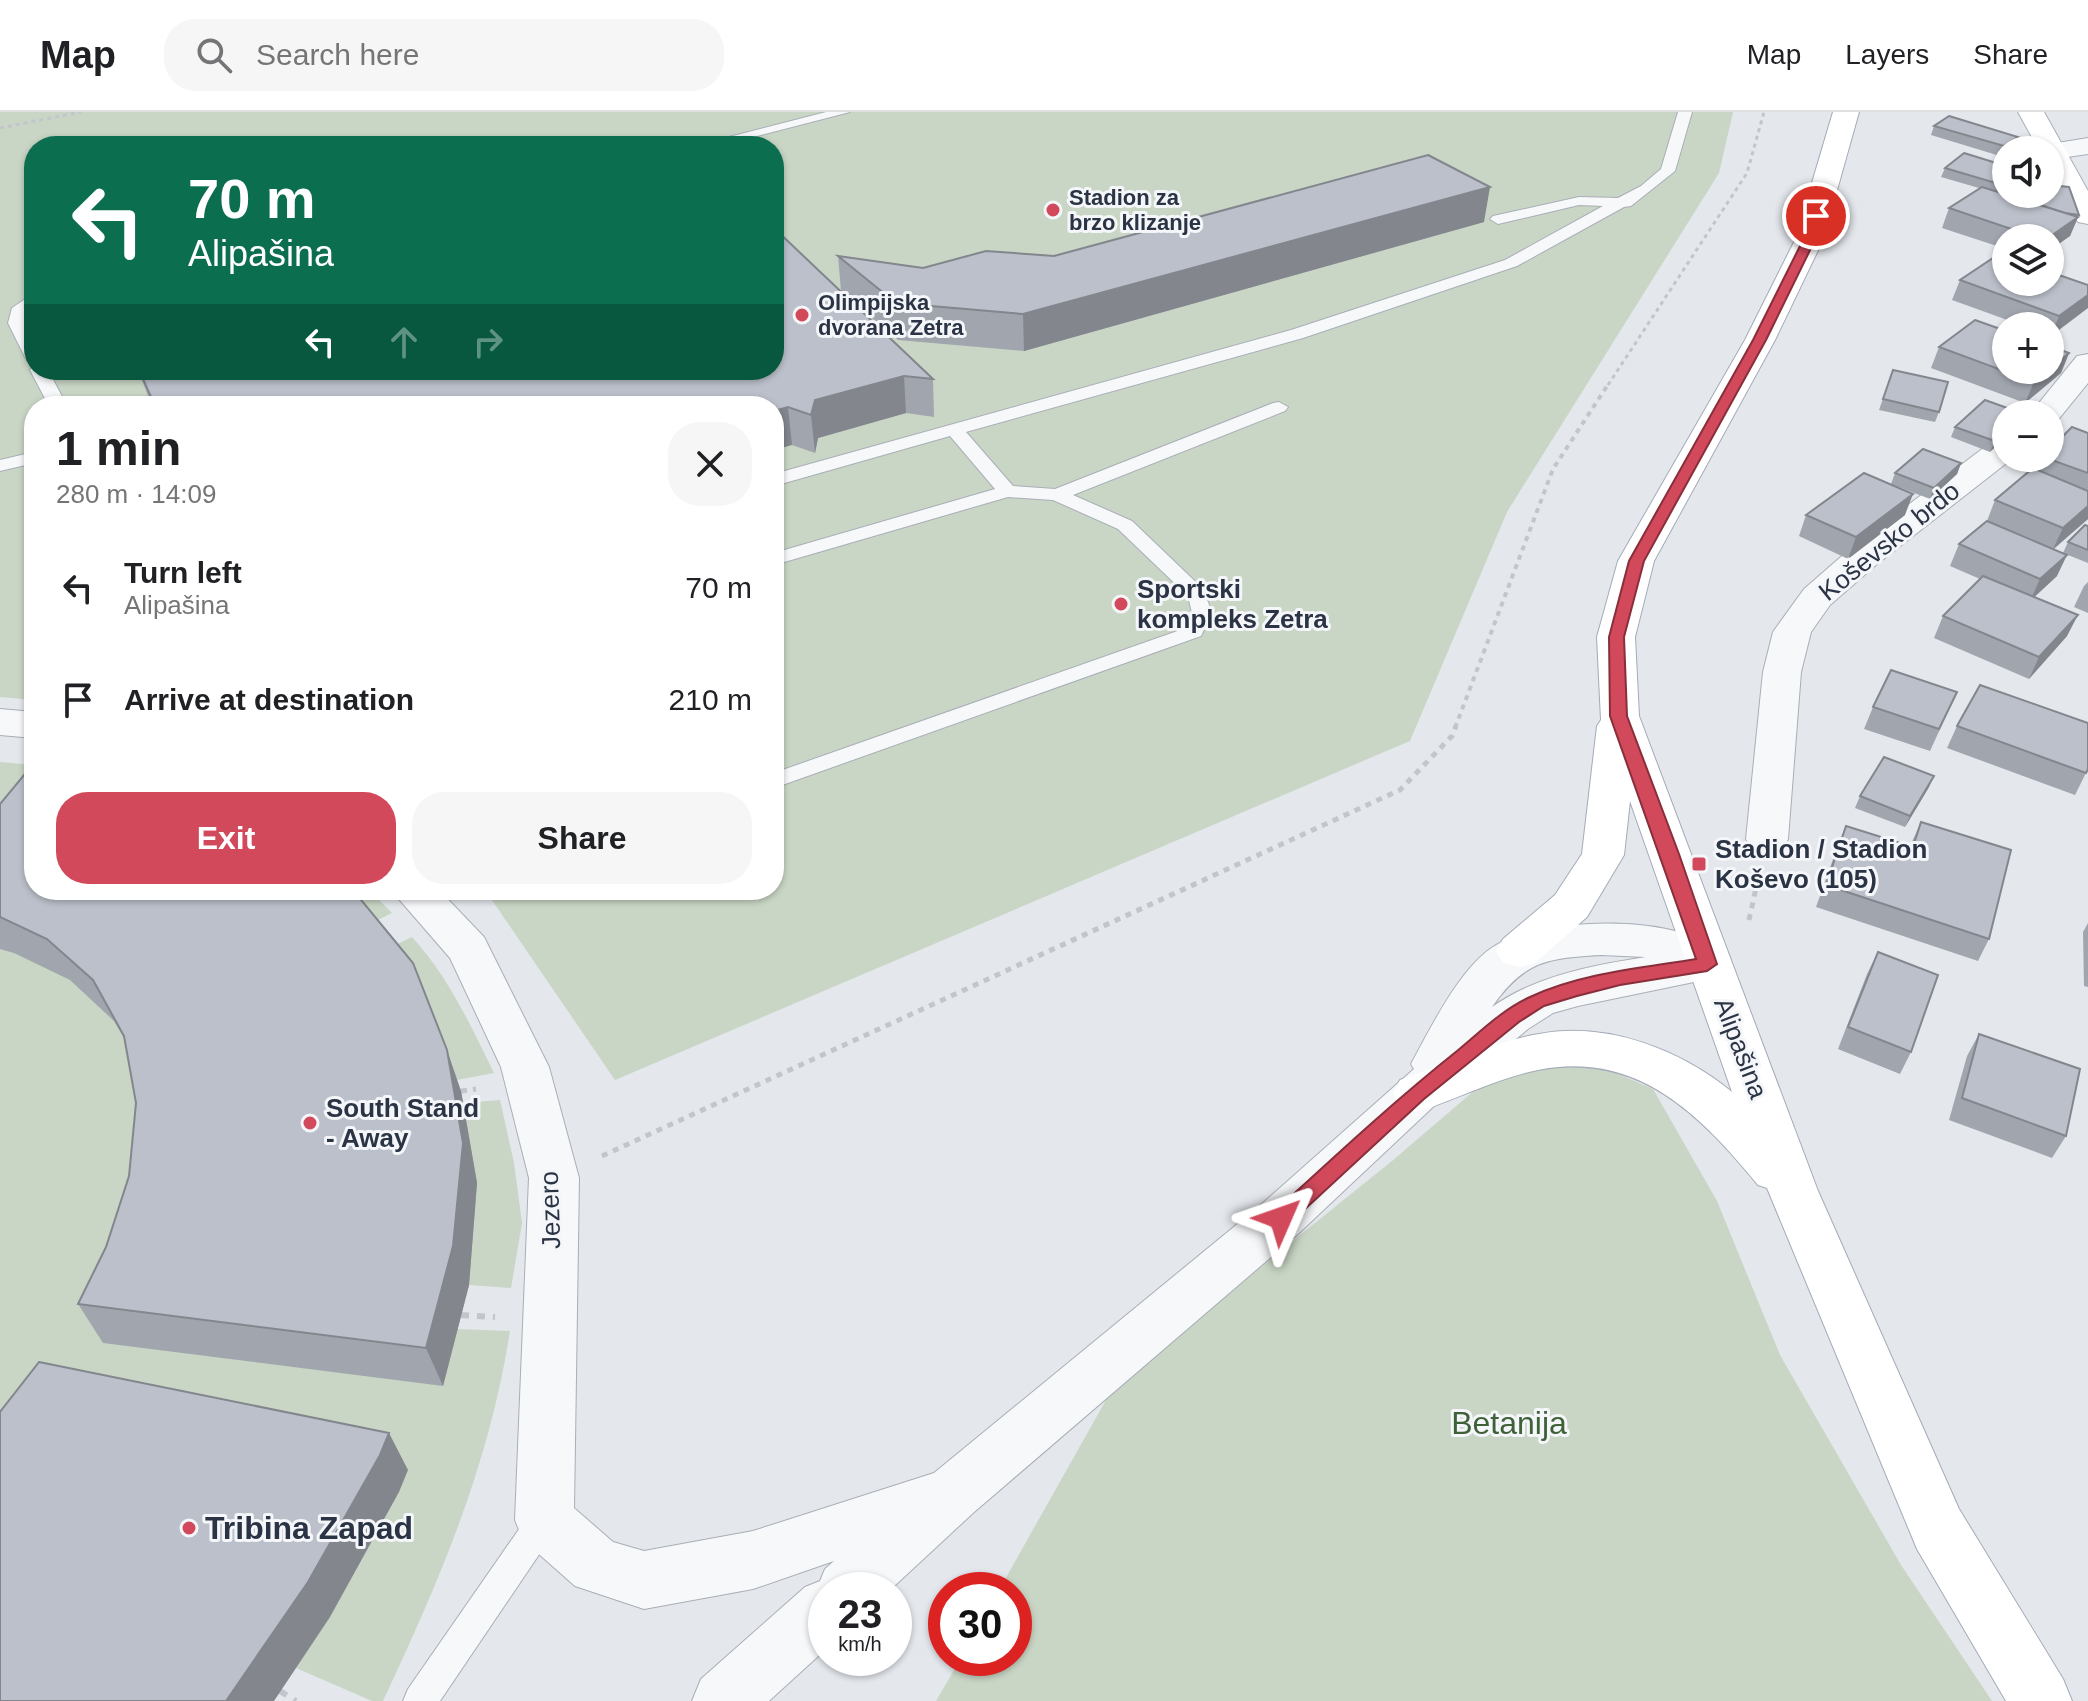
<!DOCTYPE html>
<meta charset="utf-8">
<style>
:root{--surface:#fff;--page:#f6f6f6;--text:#202124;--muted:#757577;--line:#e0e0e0;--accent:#d1495b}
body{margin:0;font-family:Helvetica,sans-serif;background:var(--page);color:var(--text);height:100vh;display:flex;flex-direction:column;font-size:30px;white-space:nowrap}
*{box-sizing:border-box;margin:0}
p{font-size:26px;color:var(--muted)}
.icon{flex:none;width:44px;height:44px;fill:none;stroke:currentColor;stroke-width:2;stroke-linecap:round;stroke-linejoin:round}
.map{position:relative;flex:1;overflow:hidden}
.sheet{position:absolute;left:24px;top:284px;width:760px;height:504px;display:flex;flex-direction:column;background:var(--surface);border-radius:32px;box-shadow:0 2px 6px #0004}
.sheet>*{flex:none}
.guide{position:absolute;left:24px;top:24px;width:760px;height:244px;border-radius:32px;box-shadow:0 2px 6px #0004;background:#0b6e4f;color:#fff;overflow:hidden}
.controls{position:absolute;left:1992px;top:24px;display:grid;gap:16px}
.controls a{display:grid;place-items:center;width:72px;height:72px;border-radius:50%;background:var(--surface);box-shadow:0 2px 6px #0004;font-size:40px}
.speed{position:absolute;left:808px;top:1460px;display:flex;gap:16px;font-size:40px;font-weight:700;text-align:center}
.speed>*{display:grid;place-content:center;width:104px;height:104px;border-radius:50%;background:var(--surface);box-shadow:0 2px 6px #0004;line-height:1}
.speed small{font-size:20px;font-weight:400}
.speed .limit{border:12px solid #d22;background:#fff;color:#111}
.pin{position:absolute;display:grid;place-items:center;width:68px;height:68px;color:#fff;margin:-34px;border:4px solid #fff;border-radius:50%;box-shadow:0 2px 8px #0007}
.me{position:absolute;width:88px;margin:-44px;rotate:47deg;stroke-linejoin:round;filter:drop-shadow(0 0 6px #0008)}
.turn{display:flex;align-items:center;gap:28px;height:168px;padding:0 32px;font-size:36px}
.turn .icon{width:104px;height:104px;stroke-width:2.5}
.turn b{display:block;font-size:56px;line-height:68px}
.lanes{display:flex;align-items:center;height:76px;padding:0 32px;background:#0003;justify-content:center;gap:40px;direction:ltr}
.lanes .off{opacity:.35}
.round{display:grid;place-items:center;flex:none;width:84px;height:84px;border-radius:32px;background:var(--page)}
.overview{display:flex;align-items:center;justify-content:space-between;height:136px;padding:0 32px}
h1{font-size:48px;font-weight:700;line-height:60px}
.primary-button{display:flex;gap:16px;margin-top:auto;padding:16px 32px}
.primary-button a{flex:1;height:92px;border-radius:32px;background:var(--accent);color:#fff;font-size:32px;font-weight:700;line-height:92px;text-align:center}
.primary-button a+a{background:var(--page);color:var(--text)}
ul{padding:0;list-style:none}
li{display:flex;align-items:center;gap:24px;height:112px;padding:0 32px}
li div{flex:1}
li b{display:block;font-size:30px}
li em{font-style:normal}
header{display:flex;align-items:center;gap:48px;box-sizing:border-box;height:112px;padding:0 40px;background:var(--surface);border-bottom:2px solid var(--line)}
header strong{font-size:38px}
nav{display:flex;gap:44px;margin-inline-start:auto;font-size:28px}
.search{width:560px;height:72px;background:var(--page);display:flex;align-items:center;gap:20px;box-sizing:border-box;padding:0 28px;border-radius:32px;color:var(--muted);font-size:30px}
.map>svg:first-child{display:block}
</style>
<header>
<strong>Map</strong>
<div class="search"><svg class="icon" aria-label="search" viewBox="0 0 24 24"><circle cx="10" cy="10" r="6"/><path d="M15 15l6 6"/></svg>Search here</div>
<nav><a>Map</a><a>Layers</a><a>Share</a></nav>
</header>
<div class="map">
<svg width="2088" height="1589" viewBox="0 0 2088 1589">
<rect width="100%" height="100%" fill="#e4e7ec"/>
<g fill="#c9d6c5" fill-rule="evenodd">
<path d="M0,0H1733L1719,61L1507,400L1410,629L615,968L485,778H774V294H34V588L0,585ZM34,34H774V258H34Z"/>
<path d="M0,650L34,653V778H369L392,801L366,814L385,838L412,825C448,864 471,914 494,961L457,968L463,991L500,988L514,1051L522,1111L511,1176L469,1173L457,1217L510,1219C489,1354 440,1467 383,1589H372L296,1556L273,1589H0Z"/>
<polygon points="1579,945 1653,977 1717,1089 1780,1243 1901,1453 1992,1589 936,1589 961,1546 1014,1546 1014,1478 999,1478 1115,1272 1392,1049 1475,978 1527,947"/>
</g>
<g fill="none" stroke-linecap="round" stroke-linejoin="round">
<g stroke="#a9aeb7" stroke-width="2">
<g id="lane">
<polygon points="826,0 850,0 719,34 694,34"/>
<polygon points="1678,0 1692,0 1675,59 1631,94 1624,95 1517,154 1303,226 966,320 1013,374 1055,377 1273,291 1279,290 1288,295 1285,299 1073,383 1132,409 1203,477 1212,501 1201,524 774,676 774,661 1186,516 1192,501 1188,484 1118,417 1053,388 1008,385 774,453 774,441 995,377 950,324 774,374 774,362 1291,218 1505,148 1603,94 1579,93 1498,112 1490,107 1493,104 1579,85 1618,86 1641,74 1661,57"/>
<polygon points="34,181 34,194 26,201 24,211 34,230 34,252 26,247 8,211 12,196"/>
<polygon points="34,254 34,258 48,258 67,294 49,294 30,258"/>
<polygon points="34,340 34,351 0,359 0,348"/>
<polygon points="544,1393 555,1397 560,1408 555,1419 440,1589 403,1589 408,1577 533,1397"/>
</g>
</g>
<g stroke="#a9aeb7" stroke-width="2">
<g id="street">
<polygon points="2088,26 2088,42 2054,47 2050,46 2050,38 2042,38 2045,33"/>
<polygon points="2088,242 2088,271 2057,309 2050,311 2050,302 2030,302 2077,244"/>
<polygon points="2006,325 2006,346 2013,346 1876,453 1830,493 1811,520 1801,560 1788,727 1782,737 1767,741 1752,737 1746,727 1763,560 1773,520 1804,477 1850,437 1994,328"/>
<polygon points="0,597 34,600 34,626 0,623"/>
<path d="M391,778H439L484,825L549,955L579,1066L574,1396L613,1430L644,1439L753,1419L934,1361L1263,1091L1414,957L1411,952C1430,917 1458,860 1490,837C1536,803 1699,798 1730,852L1723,864L1578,894L1553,901L1528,917L1434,994L1299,1121L973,1401L890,1478H826V1537L769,1589H692L701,1567L805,1475L820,1469L825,1457L834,1449L753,1477L644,1497L575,1474L523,1428L515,1408L529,1066L501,955L450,846ZM1601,843L1646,845C1594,853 1535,864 1492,895C1524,849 1547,846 1601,843Z"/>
</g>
</g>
<g stroke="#a9aeb7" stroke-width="2">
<polygon id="secondary" points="2018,0 2044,0 2088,79 2088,112 2078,110 2074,104 2050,59 2050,38 2039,38"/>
</g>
<g stroke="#a3abb8" stroke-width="2">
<path id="primary" d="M1833,0H1859L1823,128L1775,228L1654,449L1635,525L1639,604L1818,1079L1959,1397L2063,1567L2072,1589H2006L1917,1437L1767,1076L1758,1073C1701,1004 1638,938 1538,958C1497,966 1457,987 1417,1000L1400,994L1393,981L1400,968C1446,952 1491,930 1539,922C1607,909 1681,938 1732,980L1630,689L1624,743L1587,805L1535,851L1519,855L1503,851L1496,839L1503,827L1555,783L1582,742L1597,614L1601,608L1597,525L1618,449L1745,228L1795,128Z"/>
</g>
<g stroke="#c2c5cb" stroke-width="3" stroke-dasharray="4 4" stroke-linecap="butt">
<polyline points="0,16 81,0"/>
<polyline points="1608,273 1747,61 1764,0"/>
</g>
<polyline stroke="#c2c5cb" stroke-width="4" stroke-dasharray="5 5" stroke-linecap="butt" points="1455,616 1553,357 1609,271"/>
<g stroke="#c2c5cb" stroke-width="5" stroke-dasharray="6 6" stroke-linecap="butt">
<polyline points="1749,808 1758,767"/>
<polyline points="461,979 476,977"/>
<polyline points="602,1044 1400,678 1452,624 1456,614"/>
</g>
<g stroke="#c2c5cb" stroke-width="6" stroke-dasharray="8 8" stroke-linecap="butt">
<polyline points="461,1203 495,1205"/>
<polyline points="280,1579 296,1589"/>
</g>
<use href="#lane" fill="#f7f8fa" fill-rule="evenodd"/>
<use href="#street" fill="#f7f8fa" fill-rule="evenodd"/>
<use href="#secondary" fill="#fff" fill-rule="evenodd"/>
<use href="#primary" fill="#fff" fill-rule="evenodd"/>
</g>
<g fill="#a1a5ae">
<polygon points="1934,14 2015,34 2000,44 1931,23"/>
<polygon points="2006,54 2006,73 1998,80 2021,87 2019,82 2050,82 2079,103 2070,124 2050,138 2050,126 2006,126 2006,137 1942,116 1949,96 1979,76 1941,65 1945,56"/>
<polygon points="1484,110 1024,239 898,228 849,187 933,267 934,305 906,301 818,326 815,341 792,333 774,294 152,294 138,258 774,258 841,179 838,144 923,156"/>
<polygon points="1960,168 2088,173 2051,224 2050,214 2024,214 1952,188"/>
<polygon points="1939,235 2069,241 2061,261 2025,291 1931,256"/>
<polygon points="1893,258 1939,300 1935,310 1879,298"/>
<polygon points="2024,302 1990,340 1951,325 1955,315"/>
<polygon points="2088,321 2088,407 2054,437 2057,464 2034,485 2067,524 2029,567 1934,526 1943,504 1980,467 1950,454 1959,432 1987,409 1995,388 2036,358 2041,346 2050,346"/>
<polygon points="1961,351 1957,362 1930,387 1891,372 1895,361"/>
<polygon points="1806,403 1905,403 1848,447 1799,424"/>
<polygon points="2088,414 2088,451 2063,441 2068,430"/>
<polygon points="2088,470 2088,501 2074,495 2084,474"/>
<polygon points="1957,580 1930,639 1864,617 1873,595"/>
<polygon points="1957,614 2088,657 2075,683 1947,636"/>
<polygon points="1929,675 1905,715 1855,696 1860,684"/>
<polygon points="0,692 461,979 477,1071 469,1173 443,1274 103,1231 78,1192 106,1135 129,1064 136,991 124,926 114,909 70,868 14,841 0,837"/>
<polygon points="1921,710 1989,827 1978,849 1816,795 1837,736 1846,714 1910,734"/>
<polygon points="2088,811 2088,875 2084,874 2083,820"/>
<polygon points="1878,840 1911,940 1900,962 1838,937 1867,862"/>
<polygon points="1979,922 2066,1024 2052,1046 1949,1008 1967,944"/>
</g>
<g fill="#83868d">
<polygon points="2018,25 2015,34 2009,38 2006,38 2006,40 2000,44 2004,34"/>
<polygon points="2006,66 2006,73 1996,81 1999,72"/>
<polygon points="1490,75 1484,110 1024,239 1023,202"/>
<polygon points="2078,105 2070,124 2050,138 2050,126 2048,126"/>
<polygon points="2088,183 2088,196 2051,224 2059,204"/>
<polygon points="2069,241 2061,261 2025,291 2034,270"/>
<polygon points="904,264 906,301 818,326 815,341 811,303 815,288"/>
<polygon points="788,295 792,333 774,338 774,299"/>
<polygon points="2006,318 2006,325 1990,340 1995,329"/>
<polygon points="1961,351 1957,362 1930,387 1934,376"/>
<polygon points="1913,382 1905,403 1848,447 1856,425"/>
<polygon points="2088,394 2088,407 2053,437 2063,416"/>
<polygon points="2067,443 2057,464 2030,489 2040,467"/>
<polygon points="2078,503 2067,524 2029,567 2039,545"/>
<polygon points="1934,664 1929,675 1905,715 1910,704"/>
<polygon points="447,938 461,979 477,1071 469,1173 443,1274 426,1236"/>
<polygon points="389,1321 408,1358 399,1380 330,1505 274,1589 226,1589"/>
</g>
<g fill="#bbc0ca" stroke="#83868d" stroke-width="2">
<polygon points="1949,4 2018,25 2004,34 1934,14"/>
<polygon points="694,26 703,34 656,34"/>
<polygon points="1964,41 2006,54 2006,66 1999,72 1945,56"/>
<polygon points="1428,43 1490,75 1023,202 896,191 838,144 923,156 986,139 1054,144"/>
<polygon points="2050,73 2069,75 2079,103 2065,101 2028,89 2026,82 2050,82"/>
<polygon points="1982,75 2078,105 2048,126 2038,126 1949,96"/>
<polygon points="774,116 933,267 904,264 815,288 811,303 788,295 774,299 774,294 155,294 139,258 774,258"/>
<polygon points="1999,142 2006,144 2006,170 2050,170 2050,160 2088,173 2088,183 2059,204 1960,168"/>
<polygon points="1975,208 2006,219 2006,258 2048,258 2034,270 1939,235"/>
<polygon points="2050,234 2069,241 2050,257"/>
<polygon points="1893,258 1948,270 1939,300 1883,287"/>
<polygon points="1985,288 2024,302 2006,302 2006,318 1995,329 1955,315"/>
<polygon points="2072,315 2088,321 2088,361 2046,346 2050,346 2050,337"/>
<polygon points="1923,337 1961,351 1934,376 1895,361"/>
<polygon points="2033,356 2088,379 2088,394 2063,416 1995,388"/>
<polygon points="1864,361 1913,382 1856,425 1806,403"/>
<polygon points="1987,409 2067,443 2040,467 1959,432"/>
<polygon points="2085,413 2088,414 2088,438 2068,430"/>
<polygon points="1983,464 2078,503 2039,545 1943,504"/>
<polygon points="1891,558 1957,580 1939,617 1873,595"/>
<polygon points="1980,573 2088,611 2088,657 2086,661 1957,614"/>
<polygon points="1884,645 1934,664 1910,704 1860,684"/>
<polygon points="34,651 34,778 353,778 413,851 447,938 463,1031 453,1134 426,1236 78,1192 106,1135 129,1064 136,991 124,924 93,868 47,827 0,805 0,692"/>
<polygon points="1921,710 2011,738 1989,827 1826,773 1846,714 1913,735"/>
<polygon points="1878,840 1938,863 1911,940 1848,915"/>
<polygon points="1979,922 2080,957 2066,1024 1962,986"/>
<polygon points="39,1250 389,1321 380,1343 308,1470 226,1589 0,1589 0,1300"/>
</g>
<path fill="#d1495b" stroke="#882f3b" stroke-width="2" d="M1816,101L1822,104L1815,128L1766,228L1644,449L1624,525L1627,604L1679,742L1717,852L1707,859L1620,873L1577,884L1544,894L1519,910L1424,987L1289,1112L1281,1115L1274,1112L1271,1106L1274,1100C1334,1045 1393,990 1457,939C1480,920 1503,897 1530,885C1581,861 1642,856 1696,847L1610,604L1609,525L1629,449L1753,228L1803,128L1811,104Z"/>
<g fill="#d1495b" stroke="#f4f6f9" stroke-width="3">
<circle cx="1053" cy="98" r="8"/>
<circle cx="802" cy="203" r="8"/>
<circle cx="1121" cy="492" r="8"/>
<rect x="1691" y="744" width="16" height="16" rx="4"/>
<circle cx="310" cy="1011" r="8"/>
<circle cx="189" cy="1416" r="8"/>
</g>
<g text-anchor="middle" stroke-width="6" stroke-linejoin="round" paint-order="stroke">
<g font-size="22" font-weight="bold" fill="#2b3445" stroke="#f4f6f9" text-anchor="start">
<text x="1069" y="93">Stadion za<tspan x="1069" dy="25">brzo klizanje</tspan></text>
<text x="818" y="198">Olimpijska<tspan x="818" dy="25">dvorana Zetra</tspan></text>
</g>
<g font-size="26" fill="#2b3445" stroke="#f4f6f9">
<text transform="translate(1889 429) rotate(-39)" y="9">Koševsko brdo</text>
<text transform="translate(1741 936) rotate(69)" y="9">Alipašina</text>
<text transform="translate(550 1098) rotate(-92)" y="9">Jezero</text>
</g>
<g font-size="26" font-weight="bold" fill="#2b3445" stroke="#f4f6f9" text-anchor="start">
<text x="1137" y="486">Sportski<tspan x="1137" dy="30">kompleks Zetra</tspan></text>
<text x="1715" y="746">Stadion / Stadion<tspan x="1715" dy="30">Koševo (105)</tspan></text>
<text x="326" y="1005">South Stand<tspan x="326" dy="30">- Away</tspan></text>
</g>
<g font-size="32" fill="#3f6138" stroke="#f4f6f9">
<text x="1509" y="1322">Betanija</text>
</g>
<g font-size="32" font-weight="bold" fill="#2b3445" stroke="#f4f6f9" text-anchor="start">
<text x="205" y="1427">Tribina Zapad</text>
</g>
</g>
</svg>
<div class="controls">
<a><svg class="icon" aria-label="sound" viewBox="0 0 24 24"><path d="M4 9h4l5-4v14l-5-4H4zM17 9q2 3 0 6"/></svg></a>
<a><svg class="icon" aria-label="layers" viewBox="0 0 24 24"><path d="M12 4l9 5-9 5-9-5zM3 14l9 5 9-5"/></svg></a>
<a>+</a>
<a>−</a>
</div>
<div class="speed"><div>23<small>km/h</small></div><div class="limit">30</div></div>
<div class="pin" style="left:1816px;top:104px;background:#d93025"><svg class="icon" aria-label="arrive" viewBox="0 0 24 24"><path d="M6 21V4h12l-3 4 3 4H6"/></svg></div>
<svg class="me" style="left:1281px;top:1106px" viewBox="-20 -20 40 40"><path d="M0-17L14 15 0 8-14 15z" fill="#d1495b" stroke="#fff" stroke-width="4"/></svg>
<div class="guide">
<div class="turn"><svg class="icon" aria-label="left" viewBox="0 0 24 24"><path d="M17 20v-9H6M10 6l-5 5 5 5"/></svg><div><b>70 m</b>Alipašina</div></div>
<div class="lanes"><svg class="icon" aria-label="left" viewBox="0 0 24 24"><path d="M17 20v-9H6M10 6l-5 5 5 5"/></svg><svg class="icon off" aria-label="ahead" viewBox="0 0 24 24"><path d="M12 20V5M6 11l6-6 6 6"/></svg><svg class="icon off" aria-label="right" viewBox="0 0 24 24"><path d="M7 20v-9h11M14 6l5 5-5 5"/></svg></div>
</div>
<section class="sheet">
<div class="overview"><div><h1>1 min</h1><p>280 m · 14:09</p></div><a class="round"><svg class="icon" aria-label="close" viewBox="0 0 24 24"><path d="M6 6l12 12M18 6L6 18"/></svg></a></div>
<ul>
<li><svg class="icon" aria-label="left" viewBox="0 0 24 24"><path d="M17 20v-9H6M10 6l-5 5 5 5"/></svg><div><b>Turn left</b><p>Alipašina</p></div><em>70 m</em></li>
<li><svg class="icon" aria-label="arrive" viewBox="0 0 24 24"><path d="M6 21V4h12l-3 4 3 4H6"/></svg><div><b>Arrive at destination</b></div><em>210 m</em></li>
</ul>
<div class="primary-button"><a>Exit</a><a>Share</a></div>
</section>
</div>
